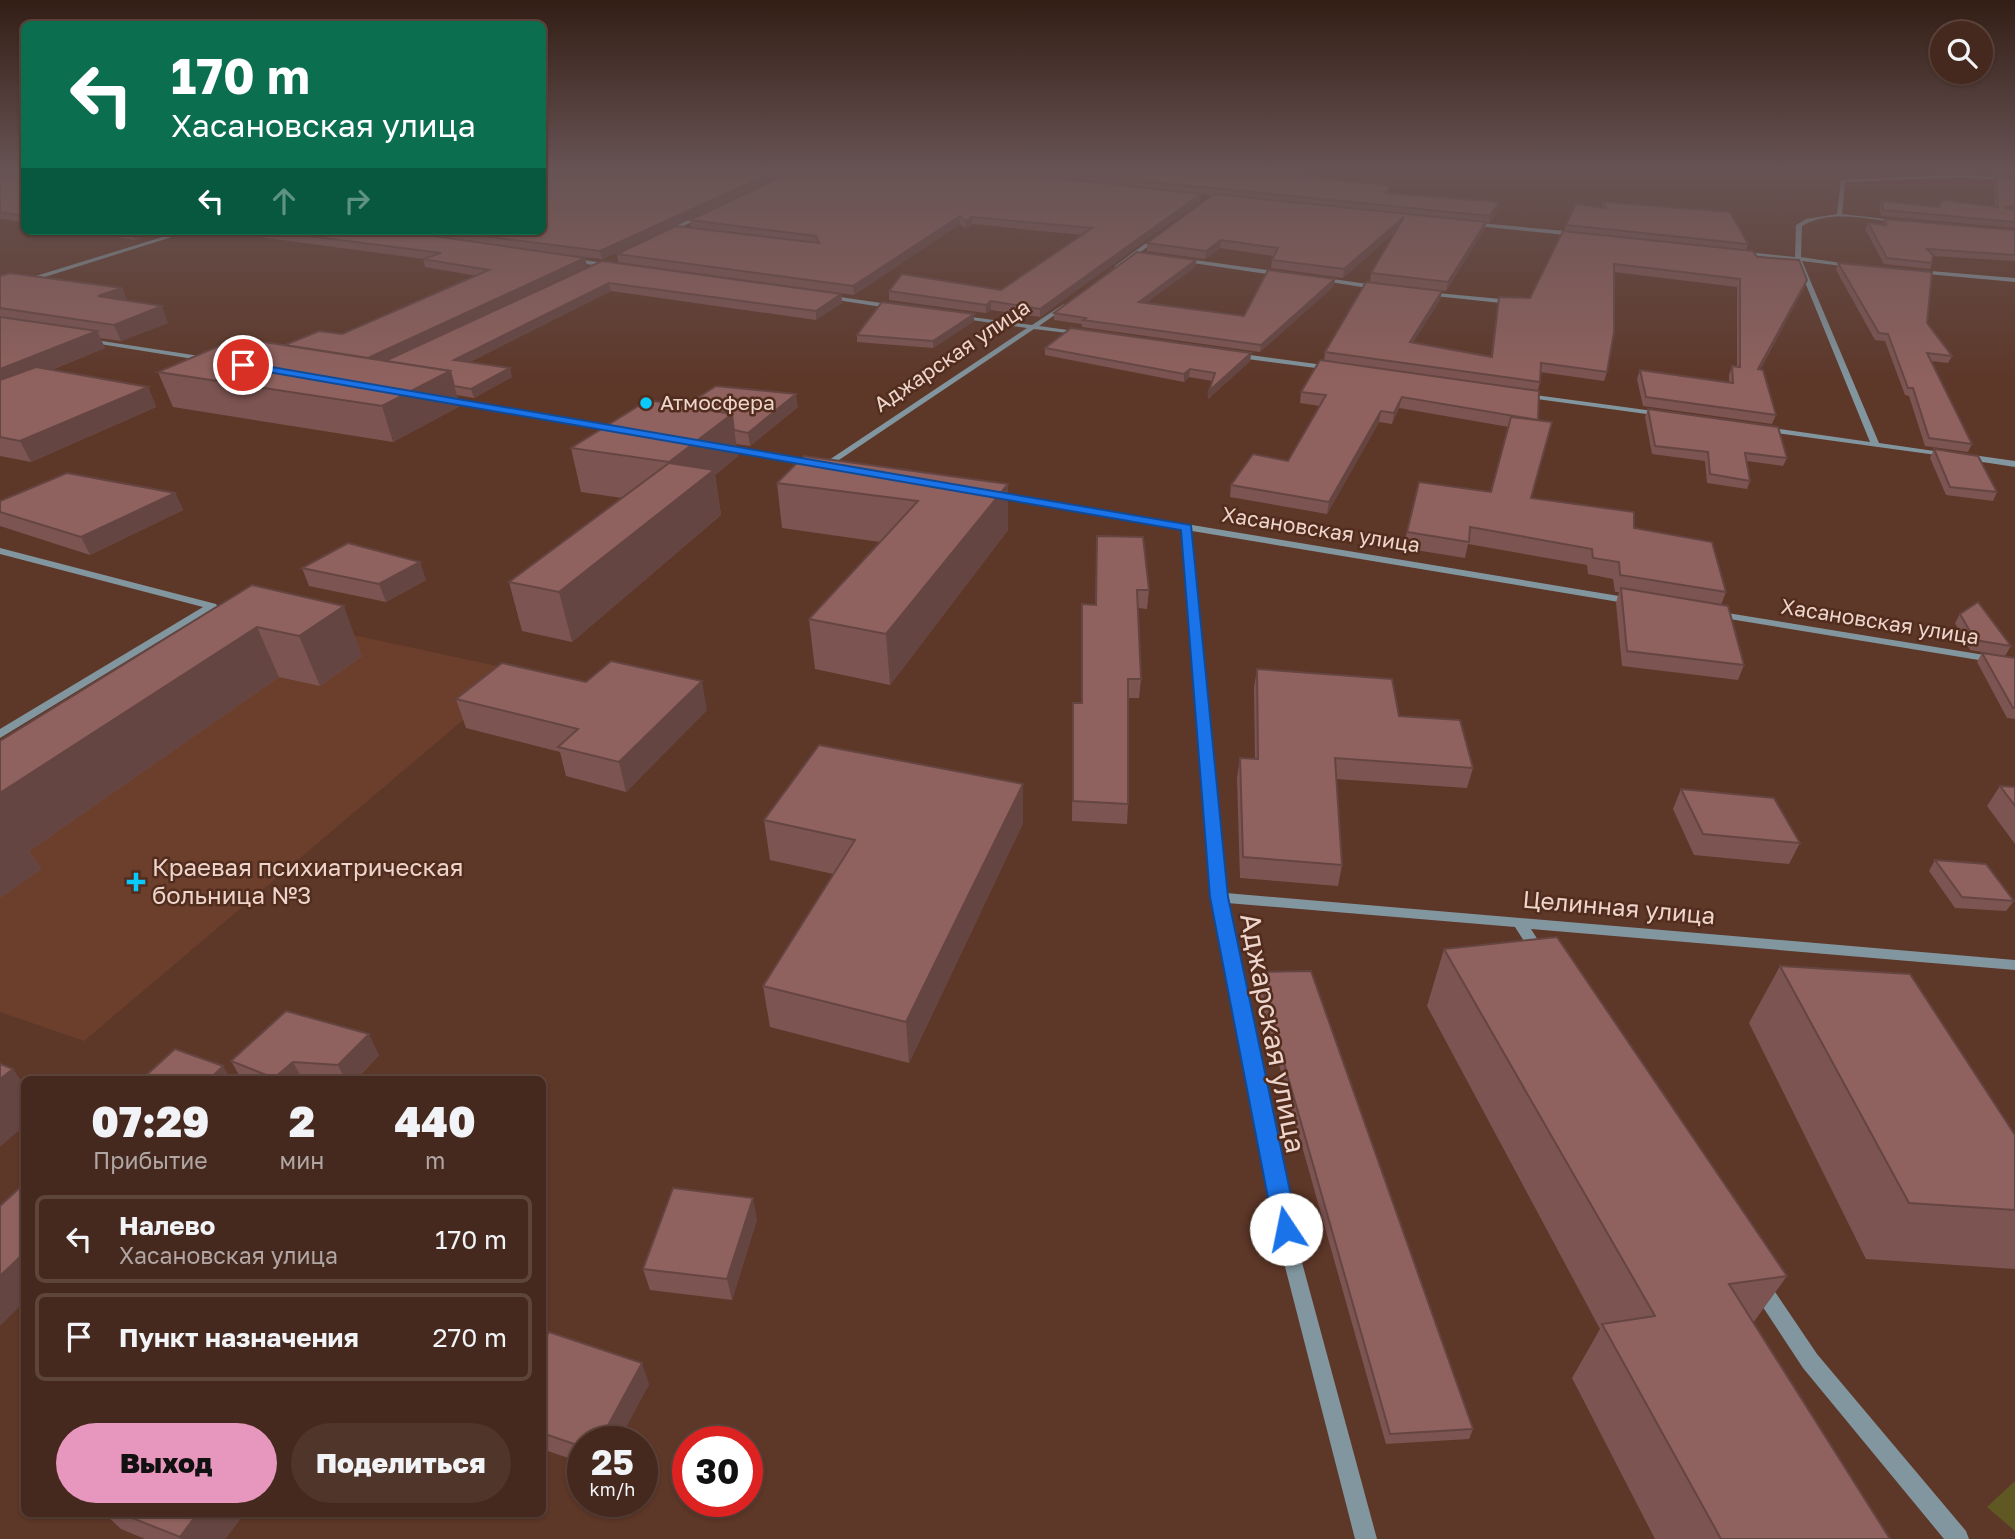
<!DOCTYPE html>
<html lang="ru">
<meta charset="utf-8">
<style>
:root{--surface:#46291e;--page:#50352b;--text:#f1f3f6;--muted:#b0a6a4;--line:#5e453c;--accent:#e797bd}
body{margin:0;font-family:"Golos Text",sans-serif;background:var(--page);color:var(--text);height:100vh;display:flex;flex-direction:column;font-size:26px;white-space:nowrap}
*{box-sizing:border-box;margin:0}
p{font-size:23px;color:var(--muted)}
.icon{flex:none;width:38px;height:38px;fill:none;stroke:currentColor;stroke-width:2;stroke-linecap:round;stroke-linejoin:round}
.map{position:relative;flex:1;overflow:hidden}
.drawer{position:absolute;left:21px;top:1076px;width:525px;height:441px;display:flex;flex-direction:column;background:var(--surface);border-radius:10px;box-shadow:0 2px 5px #0004,0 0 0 2px var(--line)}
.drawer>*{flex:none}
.top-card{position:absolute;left:21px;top:21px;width:525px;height:214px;border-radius:10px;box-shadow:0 2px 5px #0004,0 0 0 2px var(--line);background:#0b6e4f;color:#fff;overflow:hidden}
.buttons{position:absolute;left:1930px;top:21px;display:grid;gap:14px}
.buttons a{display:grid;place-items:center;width:63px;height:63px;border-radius:50%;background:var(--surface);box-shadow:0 2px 5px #0004,0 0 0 2px var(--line);font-size:35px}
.speed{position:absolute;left:567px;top:1426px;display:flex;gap:14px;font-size:35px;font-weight:700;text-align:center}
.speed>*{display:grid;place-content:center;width:91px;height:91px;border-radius:50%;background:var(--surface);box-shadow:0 2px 5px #0004,0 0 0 2px var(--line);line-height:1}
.speed small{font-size:18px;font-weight:400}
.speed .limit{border:10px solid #d22;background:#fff;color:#111}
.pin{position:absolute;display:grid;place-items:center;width:60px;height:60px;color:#fff;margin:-30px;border:4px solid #fff;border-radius:50%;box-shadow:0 2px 7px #0007}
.me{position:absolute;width:77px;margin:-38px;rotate:349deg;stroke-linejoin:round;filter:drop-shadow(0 0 5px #0008)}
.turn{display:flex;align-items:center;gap:24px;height:147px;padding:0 35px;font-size:32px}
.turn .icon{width:91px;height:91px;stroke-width:2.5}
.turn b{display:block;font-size:49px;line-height:60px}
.lanes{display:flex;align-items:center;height:66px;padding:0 35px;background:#0003;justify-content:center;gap:35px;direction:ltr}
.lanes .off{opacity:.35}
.eta{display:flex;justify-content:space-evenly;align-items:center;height:119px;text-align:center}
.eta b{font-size:42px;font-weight:800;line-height:49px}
.primary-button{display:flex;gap:14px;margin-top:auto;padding:14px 35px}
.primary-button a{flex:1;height:80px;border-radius:42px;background:var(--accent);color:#111;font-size:28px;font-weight:800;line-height:80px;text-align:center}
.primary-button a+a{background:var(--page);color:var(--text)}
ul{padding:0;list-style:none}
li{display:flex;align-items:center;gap:21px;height:88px;margin:0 14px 10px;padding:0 21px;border:4px solid var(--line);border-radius:10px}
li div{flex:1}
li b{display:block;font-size:26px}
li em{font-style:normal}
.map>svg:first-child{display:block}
</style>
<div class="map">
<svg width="2015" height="1539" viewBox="0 0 2015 1539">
<rect width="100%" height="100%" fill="#5d3728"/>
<polygon fill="#6c3f2d" points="232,609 521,671 84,1041 0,1012 0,752"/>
<polygon fill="#5f5823" points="2015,1481 2015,1531 1987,1507"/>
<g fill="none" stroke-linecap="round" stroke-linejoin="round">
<g fill="#81969f" fill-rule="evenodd">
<path d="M1962,175L2015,179V181L1962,177L1845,182L1842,214L1903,221L1900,223C1869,219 1830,209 1802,226L1801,257L1861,266L1858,268L1802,261L1879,443L1948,453L1952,455L1951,457L1762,431L1761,429L1765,427L1870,442L1796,260L1740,254L1738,251L1795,257L1796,225L1806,219L1837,214L1841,180Z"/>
<polygon points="705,212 707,215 666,234 661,233"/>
<polygon points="1469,222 1576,232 1579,234 1576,236 1467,225"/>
<polygon points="182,231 191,231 0,291 0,287"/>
<polygon points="1157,235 1162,236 1119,268 1115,268 1115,266"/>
<polygon points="570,258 611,264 614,266 611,268 568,261"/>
<polygon points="1181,258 1281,272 1284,274 1281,276 1179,261"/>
<polygon points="1918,270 2015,278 2015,282 1916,273"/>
<polygon points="1319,277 1381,286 1384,288 1381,290 1317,280"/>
<polygon points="1427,292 1511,300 1514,302 1511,304 1425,295"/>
<polygon points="826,295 895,305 898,307 895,309 824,298 824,296"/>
<polygon points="1064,304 1069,305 1039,326 1082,332 1084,333 1084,335 1034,329 827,468 820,466 1027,328 958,318 956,317 956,315 1032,325"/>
<polygon points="89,339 206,357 210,359 206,361 87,342 87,340"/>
<polygon points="1235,353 1331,366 1335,368 1331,370 1232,357 1231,355"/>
<polygon points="1520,393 1661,412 1665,414 1661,416 1523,397 1519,395"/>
<polygon points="438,396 620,428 624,430 620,432 441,400 438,400"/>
<polygon points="718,446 813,461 817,464 813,467 721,450 718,450"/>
<polygon points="1966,454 2015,461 2015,467 1963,459 1962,457"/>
<polygon points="993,492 1631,598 1636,601 1631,604 1192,531 1226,893 2015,960 2015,970 1531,929 1546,953 1544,957 1539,958 1534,957 1515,927 1227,903 1300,1255 1377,1539 1355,1539 1282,1255 1212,897 1183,529 990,497 990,493"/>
<polygon points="0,548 216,604 217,606 0,738 0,729 203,607 0,554"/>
<polygon points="1715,611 2015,660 2015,666 1711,616 1710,614"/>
<polygon points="1762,1280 1769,1283 1817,1354 1966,1531 1969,1539 1944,1539 1803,1368 1755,1295 1753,1289 1755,1283"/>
</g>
</g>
<g fill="#7c5452">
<polygon points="0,171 24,171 24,222 0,219"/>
<polygon points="542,171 791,171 602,259 506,247 585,258 587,266 385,361 602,261 841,294 842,303 816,320 611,291 470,362 512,377 474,398 457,395 460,406 393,442 173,407 158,372 342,334 477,276 425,267 423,259 424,259 214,231 542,231"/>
<polygon points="794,171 1241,171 1389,192 1388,193 1498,209 1489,223 1486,223 1484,230 1446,291 1370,282 1371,273 1396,231 1343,278 1271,268 1272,260 1274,256 1220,248 1205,259 1147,251 1147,243 1213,195 1201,194 1200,201 1040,317 991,310 986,313 889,300 889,291 1001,290 1082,235 972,224 965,229 960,224 854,295 618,262 617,254 691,228 690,220"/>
<polygon points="1994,171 2015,171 2015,176 1994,175"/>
<polygon points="1996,177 2015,178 2015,228 1881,216 1879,207 1882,201 1939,207 1995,207 1994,182"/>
<polygon points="1604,202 1748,244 1746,250 1804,288 1760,370 1776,415 1772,424 1643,406 1637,379 1640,370 1729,382 1729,375 1732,366 1737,366 1737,287 1614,272 1607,372 1604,381 1540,372 1540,382 1538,390 1531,498 1634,528 1726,592 1721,605 1744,665 1738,680 1622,666 1616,603 1619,592 1615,592 1613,579 1588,574 1587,565 1468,544 1465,558 1403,548 1407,532 1491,492 1509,427 1399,408 1392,424 1379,422 1327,514 1230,497 1231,485 1288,461 1320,406 1300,403 1301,392 1324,361 1325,352 1440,300 1413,342 1491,356 1499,297 1530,298 1564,231 1566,225 1602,207"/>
<polygon points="1885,219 2015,230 2015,261 1933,256 1932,263 1930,269 1884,264 1865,229 1868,223 1883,224"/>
<polygon points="79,231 163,231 135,240"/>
<polygon points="1196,260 1195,267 1146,303 1244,316 1334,286 1260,352 1082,327 1082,324 1054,320 1054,313"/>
<polygon points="1838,263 1927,323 1952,356 1948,363 1931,361 1972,444 1968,452 1925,446 1909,396 1905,395 1885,341 1875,340 1836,270"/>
<polygon points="0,276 122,288 127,301 168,323 121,341 100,338 105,348 51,370 148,387 156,407 31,462 0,456"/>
<polygon points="974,321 933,348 857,342 857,335"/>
<polygon points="1045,348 1251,353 1250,361 1208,399 1209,391 1213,381 1189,377 1184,382 1045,355"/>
<polygon points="685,406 798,407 750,446 736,444 738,456 715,475 721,515 572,642 522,631 509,582 622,498 581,492 571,448"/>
<polygon points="1648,409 1787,458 1783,466 1747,461 1750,481 1747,489 1707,483 1705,461 1652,454 1645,417"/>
<polygon points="1934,449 1997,492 1993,501 1946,495 1930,458"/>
<polygon points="777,483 1008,484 1008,530 890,685 815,669 809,619 880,542 782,528"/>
<polygon points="175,493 183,510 90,555 0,526 0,501"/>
<polygon points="1097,536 1149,590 1147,609 1138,608 1141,679 1139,698 1128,698 1128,804 1127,824 1072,821 1073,703 1082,703 1082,604 1095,605"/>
<polygon points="302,568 426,580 386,602 309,586"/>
<polygon points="252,585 362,656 320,686 279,677 29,851 41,869 0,898 0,741"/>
<polygon points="1960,614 2011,646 2005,656 1970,650 1955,623"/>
<polygon points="1982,653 2015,658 2015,719 2007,718 1977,662"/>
<polygon points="1257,669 1399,716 1473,768 1467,788 1336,779 1342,865 1338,886 1240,878 1237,778 1240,758 1255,759 1254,688"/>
<polygon points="456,699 707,710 626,792 566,776 560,752 466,728"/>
<polygon points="2000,786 2015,787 2015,844 1987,806"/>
<polygon points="1681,789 1800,843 1789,864 1694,855 1673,809"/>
<polygon points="764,820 1023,823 909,1063 770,1027 763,986 833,874 770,860"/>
<polygon points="1935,860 2014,901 2006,911 1955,908 1929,871"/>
<polygon points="1444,949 1787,1276 1753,1323 1890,1539 1655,1539 1572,1378 1600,1329 1427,1006"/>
<polygon points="1780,966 2015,1135 2015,1269 1866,1259 1749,1023"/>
<polygon points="1258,972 1473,1429 1469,1439 1386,1444 1256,983"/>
<polygon points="379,1055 356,1080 242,1080 231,1061"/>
<polygon points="757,1219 732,1300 650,1290 643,1269"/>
<polygon points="542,1342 649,1384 618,1442 583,1442 583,1463 542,1449"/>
<polygon points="105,1514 244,1514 225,1539 145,1539 121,1529"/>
</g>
<g fill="#654542">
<polygon points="776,171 791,171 602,259 600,251"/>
<polygon points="1201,194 1200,201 1040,317 1040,309"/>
<polygon points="1499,202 1498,209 1489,223 1490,216"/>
<polygon points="960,216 960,224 854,295 853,286"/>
<polygon points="972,217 972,224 965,229 965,221"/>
<polygon points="1404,217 1402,225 1343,278 1344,269"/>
<polygon points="1486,222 1484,230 1446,291 1448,282"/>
<polygon points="135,231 163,231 135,240 132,232"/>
<polygon points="1221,240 1220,248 1205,259 1206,251"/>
<polygon points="585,258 587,266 350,377 347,368"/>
<polygon points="1196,260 1195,267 1138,309 1139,302"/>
<polygon points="1335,279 1334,286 1260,352 1261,345"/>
<polygon points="1807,280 1804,288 1755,379 1758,369"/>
<polygon points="609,283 611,291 456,369 454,360"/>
<polygon points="122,288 129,304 98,296"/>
<polygon points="1442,291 1440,300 1408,351 1410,342"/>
<polygon points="841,294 842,303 816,320 816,311"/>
<polygon points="991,301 991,310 986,313 986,305"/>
<polygon points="162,306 168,323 121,341 114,325"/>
<polygon points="974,314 974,321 933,348 933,341"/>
<polygon points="97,331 105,348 0,390 0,369"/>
<polygon points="1251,353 1250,361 1208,399 1209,391"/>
<polygon points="510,368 512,377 474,398 471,389"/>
<polygon points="1190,369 1189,377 1184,382 1184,374"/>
<polygon points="450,371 460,406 393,442 382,406"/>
<polygon points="148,387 156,407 31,462 20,441"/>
<polygon points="796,394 798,407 750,446 748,433"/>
<polygon points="1402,397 1399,408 1392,424 1394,413"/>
<polygon points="1381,411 1379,422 1327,514 1329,502"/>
<polygon points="732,414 738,456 715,475 721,515 572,642 559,592 669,462"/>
<polygon points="1008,484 1008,530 890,685 886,634"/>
<polygon points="175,493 183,510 90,555 81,537"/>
<polygon points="420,562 426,580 386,602 379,584"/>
<polygon points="344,606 362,656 320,686 299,636"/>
<polygon points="257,627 279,677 29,851 41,869 0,898 0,793"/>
<polygon points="702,681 707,710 626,792 619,762"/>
<polygon points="1023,784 1023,823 909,1063 906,1022"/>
<polygon points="369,1034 379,1055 356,1080 345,1080 338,1065"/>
<polygon points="293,1062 303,1080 275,1080 274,1078"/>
<polygon points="223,1066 232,1080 209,1080"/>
<polygon points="13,1069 24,1085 24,1126 0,1147 0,1079"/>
<polygon points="753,1198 757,1219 732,1300 727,1279"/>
<polygon points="24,1253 24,1302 0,1326 0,1276"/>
<polygon points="642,1363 649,1384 618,1442 599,1442"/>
<polygon points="197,1514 244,1514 225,1539 181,1539 180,1537"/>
</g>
<g fill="#90625f" stroke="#654542" stroke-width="2">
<polygon points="19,171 24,171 24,216 0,212 0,175 21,178 23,171"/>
<polygon points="542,171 776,171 600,251 444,231 542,231"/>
<polygon points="794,171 994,171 1201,194 1040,309 991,301 986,305 889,291 902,274 1001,290 1092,228 972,217 965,221 960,216 853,286 617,254 676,226 819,243 816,236 690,220"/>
<polygon points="1042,171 1241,171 1390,185 1386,193 1499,202 1490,216"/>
<polygon points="1996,177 2015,178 2015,206 2005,208 2015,210 2015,222 1883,210 1882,201 1939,207 1943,200 1998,207"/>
<polygon points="1214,194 1486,222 1448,282 1371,273 1404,217 1344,269 1272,260 1278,248 1221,240 1206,251 1147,243"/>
<polygon points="1604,202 1730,212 1748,244 1566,225 1576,204 1606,208"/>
<polygon points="1885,219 2015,230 2015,255 1927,249 1933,255 1932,263 1887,258 1868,223 1886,225"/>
<polygon points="269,231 400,231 585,258 368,358 285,345 319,331 342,334 489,270 423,259 441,253"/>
<polygon points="1563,231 1753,251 1757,257 1799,260 1807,280 1758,369 1763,370 1776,415 1646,397 1640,370 1733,383 1732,366 1740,367 1740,279 1614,264 1614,332 1607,372 1541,363 1540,382 1325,352 1366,282 1442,291 1410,342 1492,357 1499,297 1530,298"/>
<polygon points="1137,252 1196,260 1139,302 1244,316 1268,270 1335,279 1261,345 1083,320 1086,318 1054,313"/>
<polygon points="602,261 841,294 816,311 609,283 454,360 510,368 471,389 454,386 450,371 385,361"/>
<polygon points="1838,263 1932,272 1927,323 1952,356 1927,353 1972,444 1929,438 1913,388 1908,388 1888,334 1879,333"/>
<polygon points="10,273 122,288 98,296 162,306 114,325 0,308 0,276"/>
<polygon points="882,302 974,314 933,341 857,335"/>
<polygon points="0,317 97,331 0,369"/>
<polygon points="1071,328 1251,353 1209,391 1215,373 1190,369 1184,374 1045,348"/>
<polygon points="238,338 450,371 382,406 158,372"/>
<polygon points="1320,360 1539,391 1538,420 1402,397 1394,413 1381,411 1329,502 1231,485 1253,454 1288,461 1326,395 1301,392"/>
<polygon points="36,367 148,387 20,441 0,437 0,380"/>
<polygon points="716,386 796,394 748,433 734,430 732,414 685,406"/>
<polygon points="648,400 732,414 669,462 571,448"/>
<polygon points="1648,409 1778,427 1787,458 1745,453 1750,481 1710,474 1708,452 1655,446"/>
<polygon points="1511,417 1552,422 1531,498 1634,512 1634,528 1712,542 1726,592 1620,575 1619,562 1593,558 1592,549 1470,527 1469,542 1407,532 1419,482 1491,492"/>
<polygon points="1934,449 1978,456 1997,492 1950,487"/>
<polygon points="804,456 1008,484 886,634 809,619 918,501 777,483"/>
<polygon points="669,463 714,470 559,592 509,582"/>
<polygon points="67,473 175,493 81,537 0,512 0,501"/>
<polygon points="1097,536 1143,537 1149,590 1137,590 1141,679 1128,679 1128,804 1073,801 1073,703 1082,703 1082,604 1096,605"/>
<polygon points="348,543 420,562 379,584 302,568"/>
<polygon points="252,585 344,606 299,636 257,627 0,793 0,741"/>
<polygon points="1621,588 1728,606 1744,665 1627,651"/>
<polygon points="1978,602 2011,646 1975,640 1960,614"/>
<polygon points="1982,653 2015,658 2015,708 2013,708"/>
<polygon points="611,661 702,681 619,762 558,747 578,729 456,699 502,663 586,682"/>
<polygon points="1257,669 1392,679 1399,716 1460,720 1473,768 1335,758 1342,865 1243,857 1240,758 1258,759"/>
<polygon points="819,745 1023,784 906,1022 763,986 855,840 764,820"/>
<polygon points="2000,786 2015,787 2015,806"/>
<polygon points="1681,789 1774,798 1800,843 1703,834"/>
<polygon points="1935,860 1986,864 2014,901 1962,897"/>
<polygon points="1557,937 1787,1276 1729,1284 1890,1539 1721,1539 1602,1324 1655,1316 1444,949"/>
<polygon points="1780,966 1910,974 2015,1135 2015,1210 1909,1203"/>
<polygon points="1311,971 1473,1429 1390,1434 1258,972"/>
<polygon points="286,1011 369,1034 338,1065 293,1062 274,1078 231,1061"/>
<polygon points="175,1049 223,1066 209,1080 141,1080"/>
<polygon points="0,1064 13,1069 0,1079"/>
<polygon points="24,1184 24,1253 0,1276 0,1206"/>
<polygon points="673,1188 753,1198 727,1279 643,1269"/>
<polygon points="549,1332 642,1363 599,1442 583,1442 583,1447 542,1433 542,1342"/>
<polygon points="122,1514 197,1514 180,1537"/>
</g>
<linearGradient id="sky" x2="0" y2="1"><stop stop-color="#331e16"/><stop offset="0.44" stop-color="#675353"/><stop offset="1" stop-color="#675353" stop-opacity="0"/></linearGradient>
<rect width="2015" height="386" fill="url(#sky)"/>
<polygon fill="#1a73e8" stroke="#114b97" stroke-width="2" points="243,362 1191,525 1228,897 1298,1229 1294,1237 1286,1240 1278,1237 1274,1229 1210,897 1181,530 239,367 238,365"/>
<g fill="#09cafa" stroke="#522d1e" stroke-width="2.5">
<circle cx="646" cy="403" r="7"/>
<path d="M132.5 871.5h7v7h7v7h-7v7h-7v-7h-7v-7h7z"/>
</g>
<g text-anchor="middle" stroke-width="5" stroke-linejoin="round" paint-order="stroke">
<g font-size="21" fill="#eed5cc" stroke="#522d1e">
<text transform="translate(952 356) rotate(-34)" y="7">Аджарская улица</text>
<text transform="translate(1321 530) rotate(9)" y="7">Хасановская улица</text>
<text transform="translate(1880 622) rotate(9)" y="7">Хасановская улица</text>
</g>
<g font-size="21" fill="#eed5cc" stroke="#522d1e" text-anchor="start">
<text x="660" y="410">Атмосфера</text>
</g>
<g font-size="24" fill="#eed5cc" stroke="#522d1e" text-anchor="start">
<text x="152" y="876">Краевая психиатрическая<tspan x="152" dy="28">больница №3</tspan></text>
</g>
<g font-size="24" fill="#eed5cc" stroke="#522d1e">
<text transform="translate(1619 908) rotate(5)" y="8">Целинная улица</text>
</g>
<g font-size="28" fill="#eed5cc" stroke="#522d1e">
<text transform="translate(1273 1033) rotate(79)" y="10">Аджарская улица</text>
</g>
</g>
</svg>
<div class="buttons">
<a><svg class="icon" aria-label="search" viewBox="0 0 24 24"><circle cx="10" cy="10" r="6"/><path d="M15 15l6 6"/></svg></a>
</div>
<div class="speed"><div>25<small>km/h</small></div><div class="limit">30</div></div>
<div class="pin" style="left:243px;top:365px;background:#d93025"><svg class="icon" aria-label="arrive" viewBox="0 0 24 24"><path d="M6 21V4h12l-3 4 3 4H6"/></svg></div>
<svg class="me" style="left:1286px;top:1229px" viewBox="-20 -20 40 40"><circle r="19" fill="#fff"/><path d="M0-13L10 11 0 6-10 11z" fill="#1a73e8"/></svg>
<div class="top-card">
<div class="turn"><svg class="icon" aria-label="left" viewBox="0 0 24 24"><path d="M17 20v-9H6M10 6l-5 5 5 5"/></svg><div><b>170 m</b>Хасановская улица</div></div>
<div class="lanes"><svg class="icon" aria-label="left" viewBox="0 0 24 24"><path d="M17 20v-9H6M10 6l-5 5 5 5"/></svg><svg class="icon off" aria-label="ahead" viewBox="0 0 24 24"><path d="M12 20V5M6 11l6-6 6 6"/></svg><svg class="icon off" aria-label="right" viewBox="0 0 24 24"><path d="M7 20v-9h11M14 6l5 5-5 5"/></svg></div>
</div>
<section class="drawer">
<div class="eta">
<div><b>07:29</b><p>Прибытие</p></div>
<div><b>2</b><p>мин</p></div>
<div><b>440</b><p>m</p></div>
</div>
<ul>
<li><svg class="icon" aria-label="left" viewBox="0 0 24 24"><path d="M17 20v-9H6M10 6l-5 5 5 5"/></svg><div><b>Налево</b><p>Хасановская улица</p></div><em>170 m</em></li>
<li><svg class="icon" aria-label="arrive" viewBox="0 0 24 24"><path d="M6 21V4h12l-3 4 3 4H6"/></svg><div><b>Пункт назначения</b></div><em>270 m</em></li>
</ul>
<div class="primary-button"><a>Выход</a><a>Поделиться</a></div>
</section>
</div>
